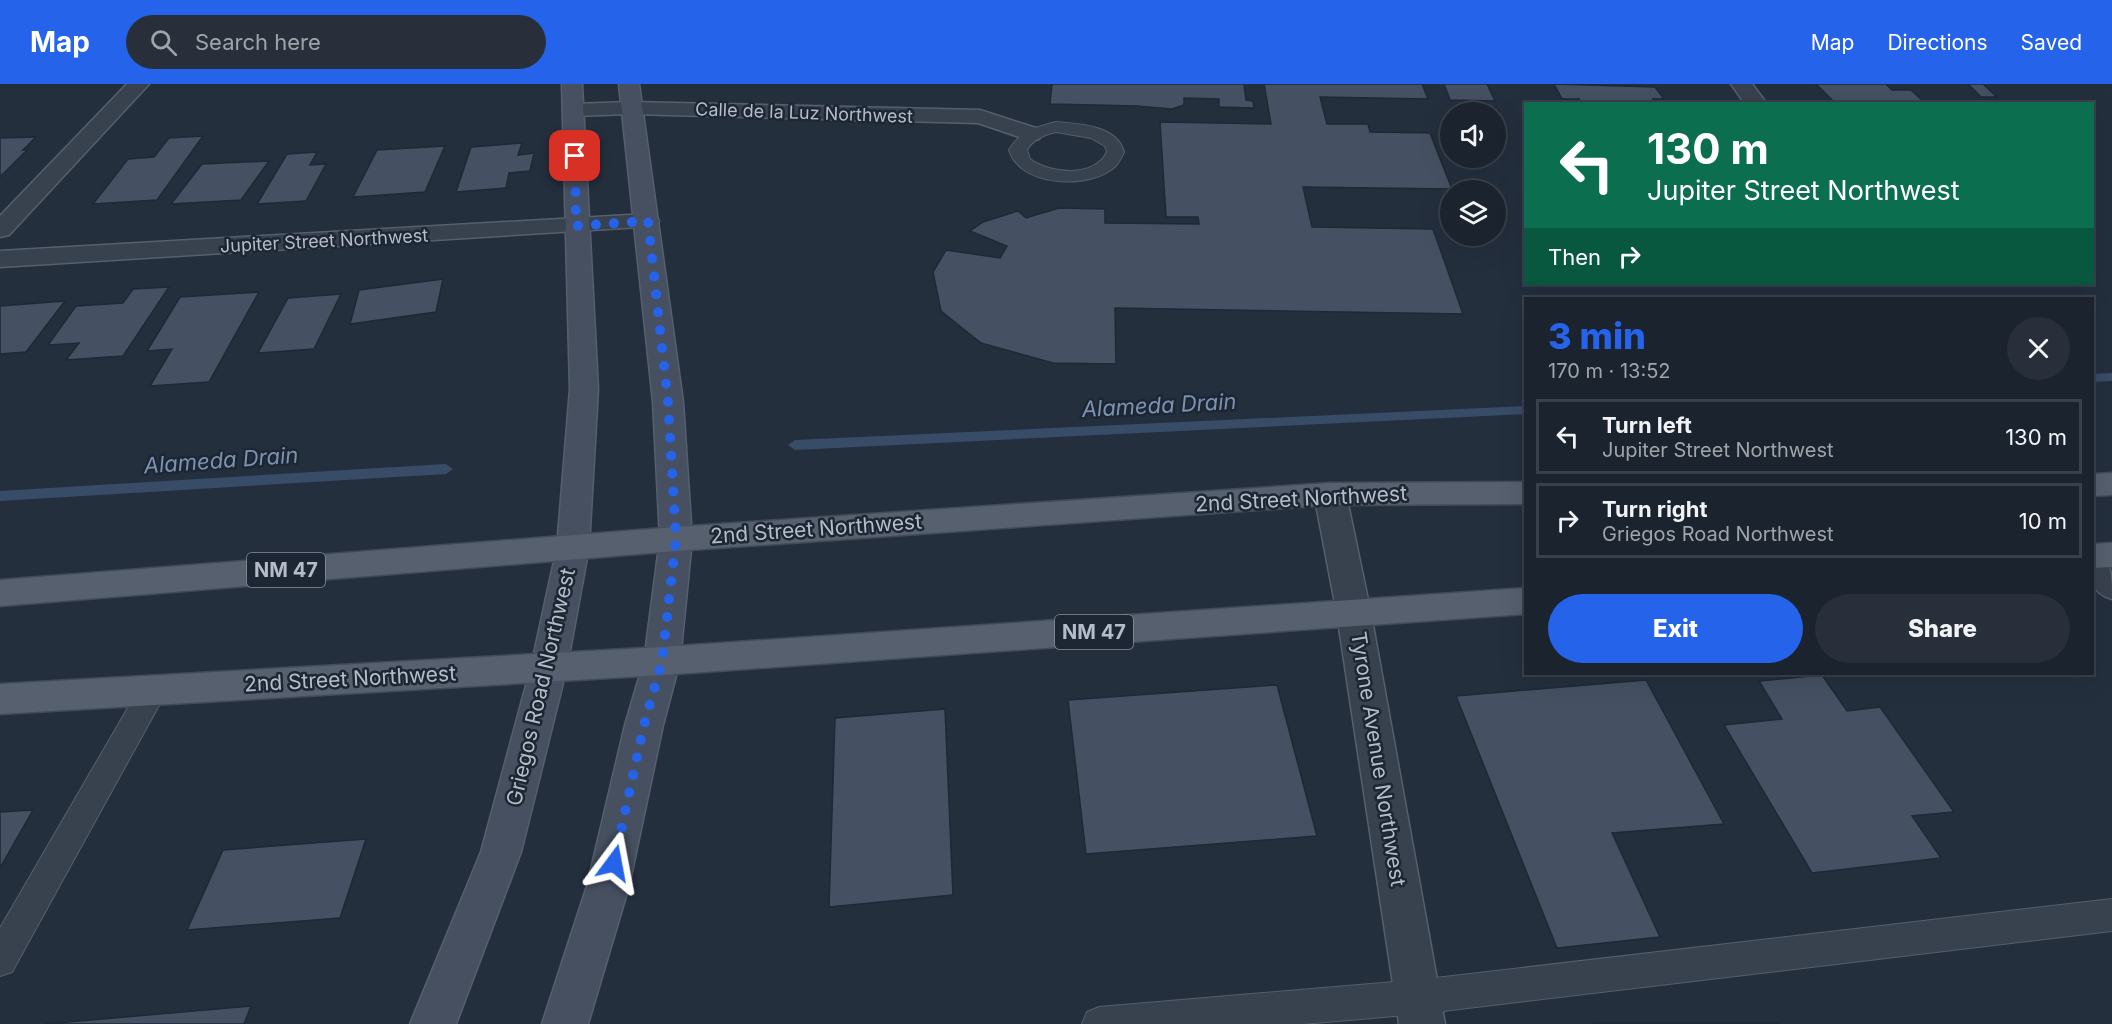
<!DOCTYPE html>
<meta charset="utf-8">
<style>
:root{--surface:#1b232e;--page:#282f3a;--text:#f1f3f6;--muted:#a0a4aa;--line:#39404a;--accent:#2563eb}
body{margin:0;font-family:Inter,sans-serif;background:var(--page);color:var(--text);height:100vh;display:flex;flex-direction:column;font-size:22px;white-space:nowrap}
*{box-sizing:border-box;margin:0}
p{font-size:20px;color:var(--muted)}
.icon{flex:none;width:33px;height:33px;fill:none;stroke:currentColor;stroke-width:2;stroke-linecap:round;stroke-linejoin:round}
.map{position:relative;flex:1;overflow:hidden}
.details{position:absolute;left:1524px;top:213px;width:570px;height:378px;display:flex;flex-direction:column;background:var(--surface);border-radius:0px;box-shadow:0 6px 24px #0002,0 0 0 2px var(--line)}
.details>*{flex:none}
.hud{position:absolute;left:1524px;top:18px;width:570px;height:183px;border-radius:0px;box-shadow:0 6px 24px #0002,0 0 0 2px var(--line);background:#0b6e4f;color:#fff;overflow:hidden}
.tools{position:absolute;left:1440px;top:18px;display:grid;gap:12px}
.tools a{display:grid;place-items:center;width:66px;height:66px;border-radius:50%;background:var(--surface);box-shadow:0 6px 24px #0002,0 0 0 2px var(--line);font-size:30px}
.pin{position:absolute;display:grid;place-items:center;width:51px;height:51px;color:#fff;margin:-26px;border-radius:12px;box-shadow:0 3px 9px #0006}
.me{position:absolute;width:66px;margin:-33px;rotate:13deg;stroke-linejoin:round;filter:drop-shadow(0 0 4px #0008)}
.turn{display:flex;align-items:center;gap:21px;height:126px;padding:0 24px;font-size:27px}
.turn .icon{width:78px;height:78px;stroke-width:2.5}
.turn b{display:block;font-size:42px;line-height:51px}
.then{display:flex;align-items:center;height:57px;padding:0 24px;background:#0003;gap:12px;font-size:22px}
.round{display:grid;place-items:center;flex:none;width:63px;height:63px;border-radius:32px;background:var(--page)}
.summary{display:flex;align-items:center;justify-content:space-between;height:102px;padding:0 24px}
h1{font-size:36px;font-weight:800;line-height:45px;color:var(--accent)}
.primary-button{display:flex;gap:12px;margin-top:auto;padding:12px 24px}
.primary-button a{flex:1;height:69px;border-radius:36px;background:var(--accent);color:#fff;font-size:24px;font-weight:800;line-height:69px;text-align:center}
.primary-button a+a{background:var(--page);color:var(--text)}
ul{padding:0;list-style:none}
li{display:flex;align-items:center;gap:18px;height:75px;margin:0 12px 9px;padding:0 12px;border:3px solid var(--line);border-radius:0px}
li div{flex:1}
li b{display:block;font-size:22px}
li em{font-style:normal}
header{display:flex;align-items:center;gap:36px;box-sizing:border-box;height:84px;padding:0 30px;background:var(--accent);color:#fff}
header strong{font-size:28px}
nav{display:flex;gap:33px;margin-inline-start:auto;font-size:21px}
.search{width:420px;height:54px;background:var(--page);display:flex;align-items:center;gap:15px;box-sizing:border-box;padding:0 21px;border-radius:33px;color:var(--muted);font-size:22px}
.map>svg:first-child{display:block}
</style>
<header>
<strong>Map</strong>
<div class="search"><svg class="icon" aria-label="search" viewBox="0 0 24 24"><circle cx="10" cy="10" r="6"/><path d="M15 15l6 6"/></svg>Search here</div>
<nav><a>Map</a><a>Directions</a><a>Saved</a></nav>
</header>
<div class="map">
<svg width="2112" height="940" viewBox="0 0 2112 940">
<rect width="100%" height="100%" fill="#242f3e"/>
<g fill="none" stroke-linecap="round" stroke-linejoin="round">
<g fill="#394c67" fill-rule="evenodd">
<polygon points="2112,289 2112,297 2092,298 2092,290"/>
<polygon points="1526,322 1526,330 795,366 788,361 795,356"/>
<polygon points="446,380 453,385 446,390 0,417 0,407"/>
</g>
</g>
<g fill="#455162" stroke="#1f2835" stroke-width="1.5">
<polygon points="1052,0 1244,0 1246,16 1253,17 1254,24 1219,23 1219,15 1184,14 1184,21 1172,25 1136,22 1050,20"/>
<polygon points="1264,0 1422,0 1428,15 1320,13 1327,40 1368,40 1370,48 1430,49 1452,105 1303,103 1312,143 1433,145 1463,230 1115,224 1116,280 1053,279 981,259 941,227 933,188 946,166 1000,174 1007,162 970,147 983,138 1018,127 1026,134 1059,124 1105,125 1105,139 1199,140 1198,133 1166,133 1160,38 1271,40"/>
<polygon points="1444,0 1487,0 1495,17 1450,16"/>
<polygon points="1554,0 1655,3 1664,15 1653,15 1656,20 1581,20 1579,15 1562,15"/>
<polygon points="1816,0 1886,0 1892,6 1911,6 1924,18 1835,19"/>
<polygon points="1968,0 1983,0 1997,13 1981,13"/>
<polygon points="1455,23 1497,24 1508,48 1496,48 1496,28 1457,28"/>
<polygon points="203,52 157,116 93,120 128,75 154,73 169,54"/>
<polygon points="36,53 23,66 28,65 0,93 0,54"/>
<polygon points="522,59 518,71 534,69 530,87 509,89 506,104 456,108 471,63"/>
<polygon points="445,62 425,108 353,113 377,66"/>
<polygon points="317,68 310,81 326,80 306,117 257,120 287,70"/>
<polygon points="269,77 241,116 171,120 202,80"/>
<polygon points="443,195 436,228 350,240 359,206"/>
<polygon points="169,203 123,272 66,276 79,259 48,261 76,222 123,219 133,205"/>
<polygon points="259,208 209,298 150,302 172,265 147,267 180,213"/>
<polygon points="341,210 314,265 258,269 288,214"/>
<polygon points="65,217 26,268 0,270 0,222"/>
<polygon points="1822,591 1847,627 1880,623 1954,728 1912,732 1941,774 1812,789 1724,641 1782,635 1759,597"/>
<polygon points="1646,596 1724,740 1612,749 1660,853 1557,864 1456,612"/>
<polygon points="1277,601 1317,752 1086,770 1068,616"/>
<polygon points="945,625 953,811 829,823 835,634"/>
<polygon points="33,726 0,784 0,728"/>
<polygon points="366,755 340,834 187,846 223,766"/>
<polygon points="251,922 244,940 45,940"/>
<polygon points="1593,939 1778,939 1779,940 1593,940"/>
</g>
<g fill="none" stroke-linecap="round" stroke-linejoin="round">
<g stroke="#565f6c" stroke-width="2">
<g id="lane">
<path d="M1056,38C1079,40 1117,41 1124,68C1121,75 1118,81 1111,86C1084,105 1020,102 1009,66C1020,47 1036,43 1056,38ZM1056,48L1091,54L1105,62L1107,68C1094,94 1051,90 1030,75L1027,66C1033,55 1044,51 1056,48Z"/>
<polygon points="153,594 163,598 167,606 163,614 12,888 0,892 0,844 143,598"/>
<polygon points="2112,815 2112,847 1418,930 1303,940 1082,940 1087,928 1099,923 1418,896"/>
</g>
</g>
<g stroke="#565f6c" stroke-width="3">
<g id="street">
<polygon points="127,0 149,0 9,151 0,153 0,132"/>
<polygon points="1731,0 1752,0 1767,20 1745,20"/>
<polygon points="630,18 980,26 1039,45 1042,50 1039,55 1031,57 978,39 630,30 574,32 566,31 563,26 566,21 574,20"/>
<polygon points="647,130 656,132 659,137 656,142 0,183 0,167"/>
<polygon points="1330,399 1341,402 1346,410 1371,530 1445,940 1399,940 1337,530 1314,410 1319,402"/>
<path d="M2092,464C2112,472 2112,492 2112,515C2085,507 2092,487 2092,464Z"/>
</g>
</g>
<g stroke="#565f6c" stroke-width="3">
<g id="secondary">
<polygon points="562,0 582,0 598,305 589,463 567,583 521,768 456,940 410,940 481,768 531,583 557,463 570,305"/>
<polygon points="619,0 639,0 683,318 692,455 680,577 663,641 629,802 588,940 542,940 587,802 625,641 644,577 660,455 653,318"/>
</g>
</g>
<g stroke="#414a57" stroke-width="3">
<g id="primary">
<polygon points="2112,389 2112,411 2092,412 2092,390"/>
<polygon points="1526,398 1526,420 1330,421 676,467 0,522 0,496 676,443 1330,399"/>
<polygon points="2112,459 2112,483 2092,484 2092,460"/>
<polygon points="1526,504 1526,530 662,591 0,630 0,600 662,563"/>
</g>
</g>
<use href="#lane" fill="#38414e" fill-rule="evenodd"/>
<use href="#street" fill="#38414e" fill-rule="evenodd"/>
<use href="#secondary" fill="#465061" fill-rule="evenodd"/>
<use href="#primary" fill="#56606e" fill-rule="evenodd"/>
</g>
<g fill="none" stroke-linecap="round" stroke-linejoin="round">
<polyline stroke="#2563eb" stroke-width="10" stroke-dasharray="0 18" points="575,72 576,142 648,137 668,318 676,455 662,577 644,641 614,779"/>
</g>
<g text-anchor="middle" stroke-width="5" stroke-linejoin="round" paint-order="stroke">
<g font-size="18" fill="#b4bcc9" stroke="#1d2633">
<text transform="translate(804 29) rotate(2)" y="6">Calle de la Luz Northwest</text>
<text transform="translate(324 157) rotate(-3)" y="6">Jupiter Street Northwest</text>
</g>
<g fill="#1d2633" stroke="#878f9c" stroke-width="1.5">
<rect x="247" y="469" width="78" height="34" rx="4.5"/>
<rect x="1055" y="531" width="78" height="34" rx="4.5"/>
</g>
<g font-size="20" font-weight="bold" fill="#b4bcc9">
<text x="286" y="493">NM 47</text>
<text x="1094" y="555">NM 47</text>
</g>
<g font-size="21" fill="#b4bcc9" stroke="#1d2633">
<text transform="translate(1301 415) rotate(-3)" y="7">2nd Street Northwest</text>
<text transform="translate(816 445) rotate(-4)" y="7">2nd Street Northwest</text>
<text transform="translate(350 595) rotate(-3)" y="7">2nd Street Northwest</text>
<text transform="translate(541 603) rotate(-77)" y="7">Griegos Road Northwest</text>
<text transform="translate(1378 675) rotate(81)" y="7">Tyrone Avenue Northwest</text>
</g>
<g font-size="22" font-style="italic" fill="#7c92b1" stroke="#1d2633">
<text transform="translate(1159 321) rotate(-3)" y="8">Alameda Drain</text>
<text transform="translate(221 376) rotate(-4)" y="8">Alameda Drain</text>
</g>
</g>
</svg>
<div class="tools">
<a><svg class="icon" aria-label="sound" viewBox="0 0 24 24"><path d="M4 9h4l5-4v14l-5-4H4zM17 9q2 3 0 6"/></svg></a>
<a><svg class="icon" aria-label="layers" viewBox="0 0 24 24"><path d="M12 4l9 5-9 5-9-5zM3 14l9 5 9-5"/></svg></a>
</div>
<div class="pin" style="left:575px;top:72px;background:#d93025"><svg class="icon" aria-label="arrive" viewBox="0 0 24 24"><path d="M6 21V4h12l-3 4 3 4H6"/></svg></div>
<svg class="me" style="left:614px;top:779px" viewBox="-20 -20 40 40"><path d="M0-17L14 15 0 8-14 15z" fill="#2563eb" stroke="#fff" stroke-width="4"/></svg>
<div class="hud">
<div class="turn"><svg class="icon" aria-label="left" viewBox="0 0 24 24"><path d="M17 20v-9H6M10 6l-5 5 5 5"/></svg><div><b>130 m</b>Jupiter Street Northwest</div></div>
<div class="then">Then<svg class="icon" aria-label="right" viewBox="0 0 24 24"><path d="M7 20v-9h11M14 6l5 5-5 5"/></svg></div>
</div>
<section class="details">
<div class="summary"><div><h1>3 min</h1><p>170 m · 13:52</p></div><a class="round"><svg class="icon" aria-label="close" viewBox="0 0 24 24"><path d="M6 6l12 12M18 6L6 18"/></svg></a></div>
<ul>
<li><svg class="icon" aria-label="left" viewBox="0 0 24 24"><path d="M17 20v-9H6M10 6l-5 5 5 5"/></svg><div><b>Turn left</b><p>Jupiter Street Northwest</p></div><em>130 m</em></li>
<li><svg class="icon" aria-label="right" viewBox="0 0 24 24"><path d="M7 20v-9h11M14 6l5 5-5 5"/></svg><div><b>Turn right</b><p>Griegos Road Northwest</p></div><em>10 m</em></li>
</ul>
<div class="primary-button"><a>Exit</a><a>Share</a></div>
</section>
</div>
